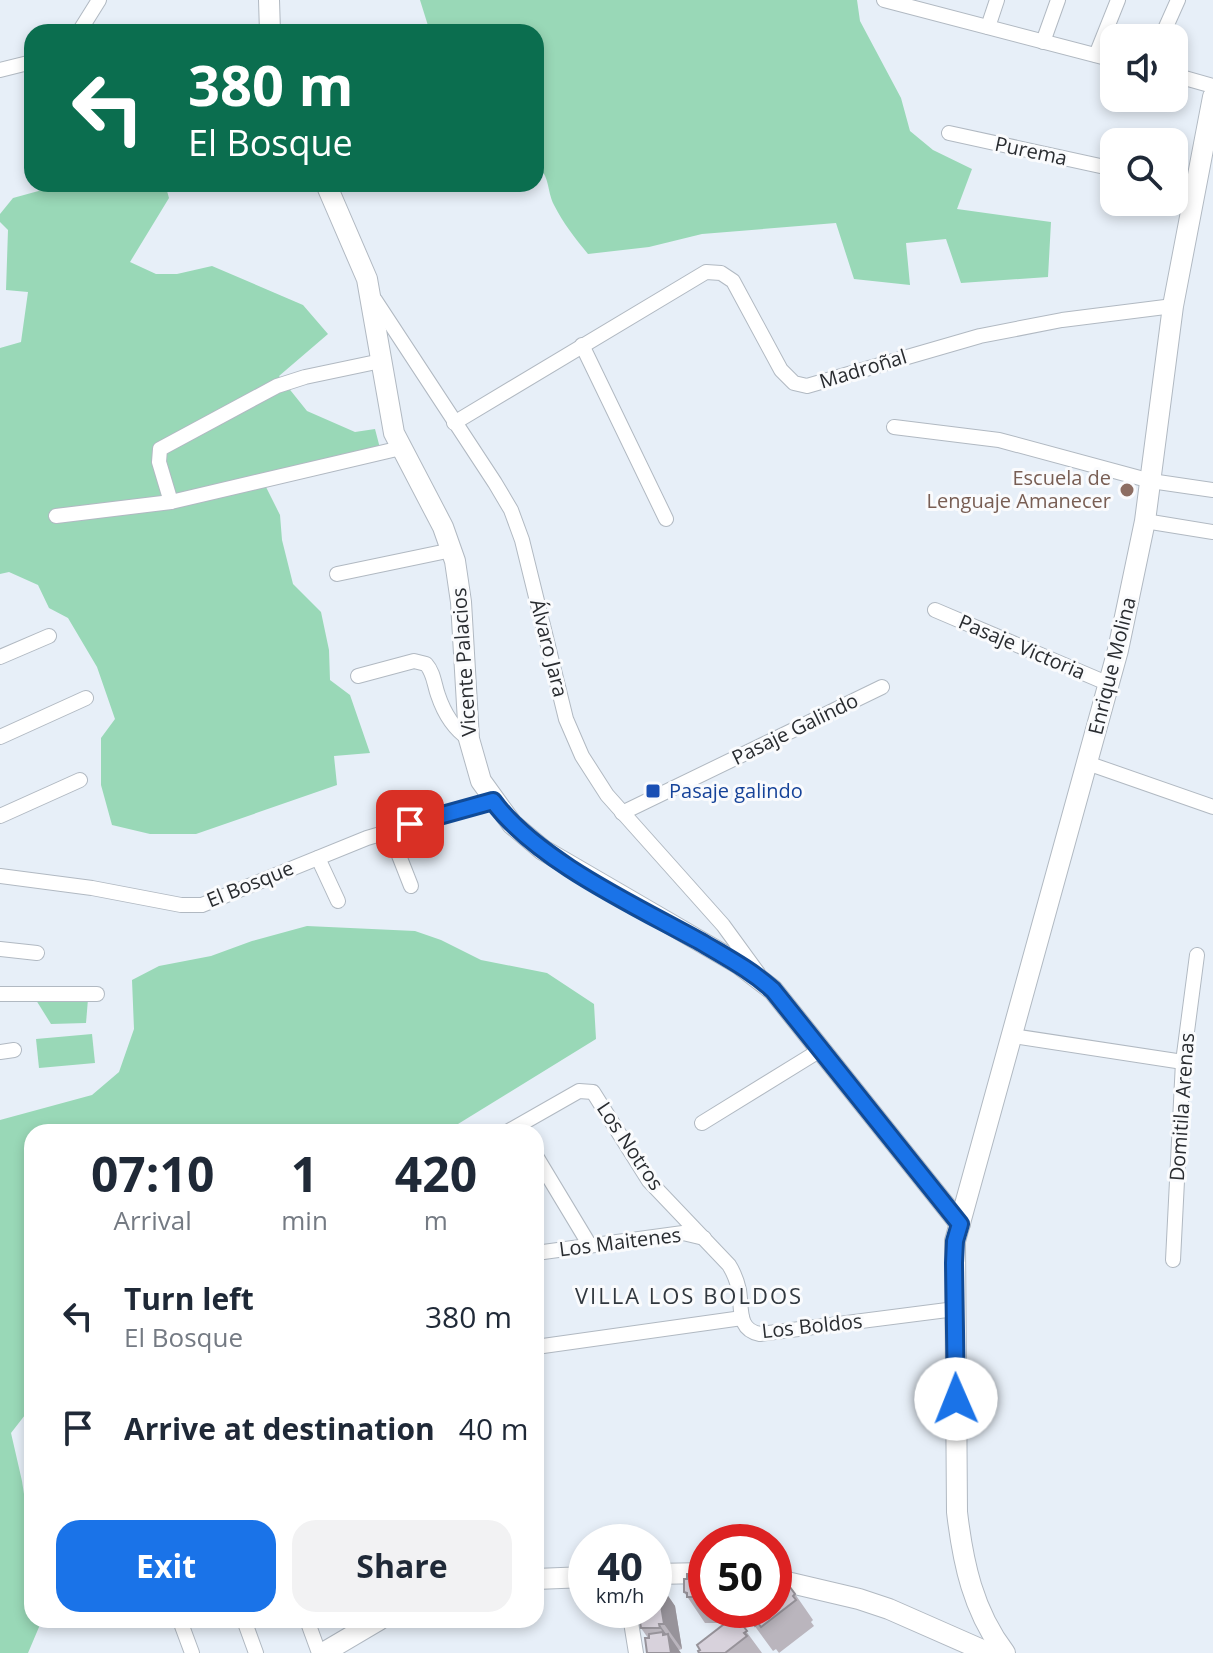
<!DOCTYPE html>
<meta charset="utf-8">
<style>
:root{--surface:#fff;--page:#f2f2f3;--text:#1f2937;--muted:#747a83;--accent:#1a73e8}
body{margin:0;font-family:"Open Sans",sans-serif;background:var(--page);color:var(--text);height:100vh;display:flex;flex-direction:column;font-size:30px;white-space:nowrap}
*{box-sizing:border-box;margin:0}
p{font-size:26px;color:var(--muted)}
.icon{flex:none;width:44px;height:44px;fill:none;stroke:currentColor;stroke-width:2;stroke-linecap:round;stroke-linejoin:round}
.map{position:relative;flex:1;overflow:hidden}
.details{position:absolute;left:24px;top:1124px;width:520px;height:504px;display:flex;flex-direction:column;background:var(--surface);border-radius:24px;box-shadow:0 4px 12px #0003}
.details>*{flex:none}
.banner{position:absolute;left:24px;top:24px;width:520px;height:168px;border-radius:24px;box-shadow:0 4px 12px #0003;background:#0b6e4f;color:#fff;overflow:hidden}
.buttons{position:absolute;left:1100px;top:24px;display:grid;gap:16px}
.buttons a{display:grid;place-items:center;width:88px;height:88px;border-radius:16px;background:var(--surface);box-shadow:0 4px 12px #0003;font-size:40px}
.speed{position:absolute;left:568px;top:1524px;display:flex;gap:16px;font-size:40px;font-weight:700;text-align:center}
.speed>*{display:grid;place-content:center;width:104px;height:104px;border-radius:50%;background:var(--surface);box-shadow:0 4px 12px #0003;line-height:1}
.speed small{font-size:20px;font-weight:400}
.speed .limit{border:12px solid #d22;background:#fff;color:#111}
.pin{position:absolute;display:grid;place-items:center;width:68px;height:68px;color:#fff;margin:-34px;border-radius:16px;box-shadow:0 4px 12px #0006}
.me{position:absolute;width:88px;margin:-44px;rotate:359deg;stroke-linejoin:round;filter:drop-shadow(0 0 6px #0008)}
.turn{display:flex;align-items:center;gap:28px;height:168px;padding:0 32px;font-size:36px}
.turn .icon{width:104px;height:104px;stroke-width:2.5}
.turn b{display:block;font-size:56px;line-height:68px}
.eta{display:flex;justify-content:space-evenly;align-items:center;height:136px;text-align:center}
.eta b{font-size:48px;font-weight:700;line-height:56px}
.button{display:flex;gap:16px;margin-top:auto;padding:16px 32px}
.button a{flex:1;height:92px;border-radius:24px;background:var(--accent);color:#fff;font-size:32px;font-weight:700;line-height:92px;text-align:center}
.button a+a{background:var(--page);color:var(--text)}
ul{padding:0;list-style:none}
li{display:flex;align-items:center;gap:24px;height:112px;padding:0 32px}
li div{flex:1}
li b{display:block;font-size:30px}
li em{font-style:normal}
.map>svg:first-child{display:block}
</style>
<div class="map">
<svg width="1213" height="1653" viewBox="0 0 1213 1653">
<rect width="100%" height="100%" fill="#e7eff8"/>
<g fill="#99d8b7">
<path d="M420,0H857L860,21L901,98L910,131L933,150L972,169L957,209L1051,222L1048,277L961,283L946,239L906,243L910,285L854,279L836,223L702,234L649,247L588,254C575,238 563,223 554,205C546,188 551,178 536,164V32H430Z"/>
<polygon points="64,184 165,184 169,198 130,262 156,274 177,274 212,266 303,305 328,334 279,376 307,411 355,432 375,429 381,452 264,483 280,515 282,540 293,584 321,612 329,650 330,680 350,695 370,753 334,756 337,785 196,834 150,834 112,825 101,785 101,738 115,719 97,667 68,618 49,608 38,585 9,572 0,574 0,348 21,342 28,292 6,290 8,230 0,222 0,214 13,198"/>
<polygon points="307,926 415,931 441,940 481,960 547,973 594,1004 596,1039 445,1132 32,1132 32,1406 11,1433 22,1481 32,1546 32,1620 42,1620 28,1653 0,1653 0,1120 92,1095 119,1072 134,1029 132,980 159,966 211,956 252,941"/>
<polygon points="88,999 86,1023 51,1024 36,1000"/>
<polygon points="92,1034 95,1063 39,1068 36,1039"/>
</g>
<g fill="none" stroke-linecap="round" stroke-linejoin="round">
<g stroke="#b1b9c2" stroke-width="16">
<g id="street">
<polyline points="884,0 1114,60"/>
<polyline points="988,27 997,0"/>
<polyline points="79,32 99,0"/>
<polyline points="1161,38 1178,0"/>
<polyline points="1043,42 1058,0"/>
<polyline points="1096,55 1118,0"/>
<polyline points="0,70 32,62"/>
<polyline points="1174,75 1213,86"/>
<polyline points="949,133 1114,169"/>
<polyline points="1174,182 1195,187"/>
<polyline points="375,300 495,483 511,510 522,540 566,719 582,756 607,795 723,925 758,973"/>
<polyline points="582,345 666,519"/>
<polyline points="454,423 706,272 721,273 733,281 781,370 794,383 807,386 980,336 1062,320 1173,306"/>
<polyline points="894,427 999,440 1151,481 1213,490"/>
<polyline points="171,502 159,462 160,449 277,386 305,377 381,361"/>
<polyline points="56,516 171,502 401,448"/>
<polyline points="1145,521 1213,532"/>
<polyline points="337,574 452,550"/>
<polyline points="935,610 1109,684"/>
<polyline points="0,657 49,636"/>
<path d="M358,676L414,661L426,664C434,673 434,684 438,695C444,713 454,729 469,739"/>
<polyline points="0,737 86,698"/>
<polyline points="1087,763 1213,807"/>
<polyline points="622,813 882,687"/>
<polyline points="0,816 80,780"/>
<polyline points="389,830 411,886"/>
<polyline points="318,858 338,901"/>
<polyline points="0,876 92,888 181,905 202,905 367,838 493,801"/>
<polyline points="0,949 37,953"/>
<polyline points="0,994 97,994"/>
<polyline points="1013,1036 1183,1062"/>
<polyline points="0,1052 14,1050"/>
<polyline points="702,1123 822,1049"/>
<path d="M507,1132L579,1091L593,1092L649,1181L729,1265C734,1273 737,1281 739,1290C742,1308 737,1330 760,1334L955,1309"/>
<polyline points="536,1156 589,1244"/>
<polyline points="536,1253 683,1233 704,1238"/>
<polyline points="1173,1260 1183,1062 1197,955"/>
<polyline points="536,1347 742,1318"/>
<polyline points="629,1610 636,1653"/>
<polyline points="244,1620 256,1653"/>
<polyline points="307,1620 319,1653"/>
<polyline points="182,1626 192,1653"/>
</g>
</g>
<g stroke="#b1b9c2" stroke-width="22">
<g id="secondary">
<polyline points="269,0 270,32"/>
<polyline points="326,184 367,279 394,433 443,527 455,561 461,602 469,739 481,781 512,824 543,850 739,964 773,990 960,1224"/>
<polyline points="654,1574 706,1573"/>
<polyline points="536,1579 586,1577"/>
<polyline points="774,1579 859,1599 889,1609 989,1653"/>
<polyline points="323,1653 379,1620"/>
<path d="M1005,1653C973,1611 963,1563 957,1512L955,1241L1118,650L1145,521L1173,306L1213,97"/>
</g>
</g>
<use href="#street" stroke="#fff" stroke-width="14"/>
<use href="#secondary" stroke="#fff" stroke-width="20"/>
</g>
<g fill="#bab5bd">
<polygon points="706,1574 706,1610 774,1610 784,1585 795,1594 813,1620 811,1622 814,1626 779,1653 776,1649 773,1651 749,1618 749,1623 740,1623 762,1653 699,1653 726,1623 705,1623 684,1592 687,1579"/>
<polygon points="657,1580 675,1606 682,1649 679,1650 648,1638 641,1628"/>
</g>
<g fill="#97939a">
<polygon points="657,1580 675,1606 682,1649 664,1624"/>
<polygon points="740,1610 744,1610 749,1618 749,1623"/>
<polygon points="659,1624 669,1638 668,1634 681,1653 671,1653"/>
</g>
<g fill="#d8d2dc" stroke="#97939a" stroke-width="2">
<polygon points="687,1574 706,1574 706,1597 687,1597 687,1593 684,1592 684,1579 687,1579"/>
<polygon points="654,1580 657,1580 664,1624 659,1624 660,1628 641,1628 638,1610 654,1610"/>
<polygon points="781,1582 784,1585 787,1583 795,1594 793,1596 796,1600 761,1627 758,1623 755,1626 747,1615 750,1613 747,1610 774,1610 774,1587"/>
<polygon points="732,1618 735,1622 738,1619 747,1631 744,1633 747,1636 725,1653 699,1653 698,1651 700,1650 697,1645"/>
<polygon points="663,1632 663,1635 668,1634 671,1653 647,1653 645,1638 649,1638 649,1634"/>
</g>
<g fill="none" stroke-linecap="round" stroke-linejoin="round">
<g stroke="#114b97" stroke-width="20">
<path id="route" d="M410,824L493,801C536,860 636,906 701,942C726,957 751,970 773,990L960,1224L955,1241L954,1263L956,1399"/>
</g>
<use href="#route" stroke="#1a73e8" stroke-width="14"/>
</g>
<circle fill="#8d6e63" stroke="#fafbfd" stroke-width="3" cx="1127" cy="490" r="8"/>
<rect fill="#1a4fb4" stroke="#fafbfd" stroke-width="3" x="645" y="783" width="16" height="16" rx="4"/>
<g text-anchor="middle" stroke-width="6" stroke-linejoin="round" paint-order="stroke">
<g font-size="20" fill="#292c30" stroke="#fafbfd">
<text transform="translate(1031 151) rotate(12)" y="7">Purema</text>
<text transform="translate(863 369) rotate(-17)" y="7">Madroñal</text>
<text transform="translate(1022 647) rotate(23)" y="7">Pasaje Victoria</text>
<text transform="translate(549 648) rotate(76)" y="7">Álvaro Jara</text>
<text transform="translate(464 662) rotate(-94)" y="7">Vicente Palacios</text>
<text transform="translate(1112 666) rotate(-76)" y="7">Enrique Molina</text>
<text transform="translate(795 729) rotate(-26)" y="7">Pasaje Galindo</text>
<text transform="translate(250 884) rotate(-22)" y="7">El Bosque</text>
<text transform="translate(1182 1107) rotate(-86)" y="7">Domitila Arenas</text>
<text transform="translate(630 1146) rotate(56)" y="7">Los Notros</text>
<text transform="translate(620 1242) rotate(-7)" y="7">Los Maitenes</text>
<text transform="translate(812 1326) rotate(-6)" y="7">Los Boldos</text>
</g>
<g font-size="20" fill="#785e54" stroke="#fafbfd" text-anchor="end">
<text x="1111" y="485">Escuela de<tspan x="1111" dy="23">Lenguaje Amanecer</tspan></text>
</g>
<g font-size="20" fill="#164399" stroke="#fafbfd" text-anchor="start">
<text x="669" y="798">Pasaje galindo</text>
</g>
<g font-size="22" letter-spacing="2" fill="#31383f" stroke="#fafbfd">
<text x="689" y="1304">VILLA LOS BOLDOS</text>
</g>
</g>
</svg>
<div class="buttons">
<a><svg class="icon" aria-label="sound" viewBox="0 0 24 24"><path d="M4 9h4l5-4v14l-5-4H4zM17 9q2 3 0 6"/></svg></a>
<a><svg class="icon" aria-label="search" viewBox="0 0 24 24"><circle cx="10" cy="10" r="6"/><path d="M15 15l6 6"/></svg></a>
</div>
<div class="speed"><div>40<small>km/h</small></div><div class="limit">50</div></div>
<div class="pin" style="left:410px;top:824px;background:#d93025"><svg class="icon" aria-label="arrive" viewBox="0 0 24 24"><path d="M6 21V4h12l-3 4 3 4H6"/></svg></div>
<svg class="me" style="left:956px;top:1399px" viewBox="-20 -20 40 40"><circle r="19" fill="#fff"/><path d="M0-13L10 11 0 6-10 11z" fill="#1a73e8"/></svg>
<div class="banner">
<div class="turn"><svg class="icon" aria-label="left" viewBox="0 0 24 24"><path d="M17 20v-9H6M10 6l-5 5 5 5"/></svg><div><b>380 m</b>El Bosque</div></div>
</div>
<section class="details">
<div class="eta">
<div><b>07:10</b><p>Arrival</p></div>
<div><b>1</b><p>min</p></div>
<div><b>420</b><p>m</p></div>
</div>
<ul>
<li><svg class="icon" aria-label="left" viewBox="0 0 24 24"><path d="M17 20v-9H6M10 6l-5 5 5 5"/></svg><div><b>Turn left</b><p>El Bosque</p></div><em>380 m</em></li>
<li><svg class="icon" aria-label="arrive" viewBox="0 0 24 24"><path d="M6 21V4h12l-3 4 3 4H6"/></svg><div><b>Arrive at destination</b></div><em>40 m</em></li>
</ul>
<div class="button"><a>Exit</a><a>Share</a></div>
</section>
</div>
